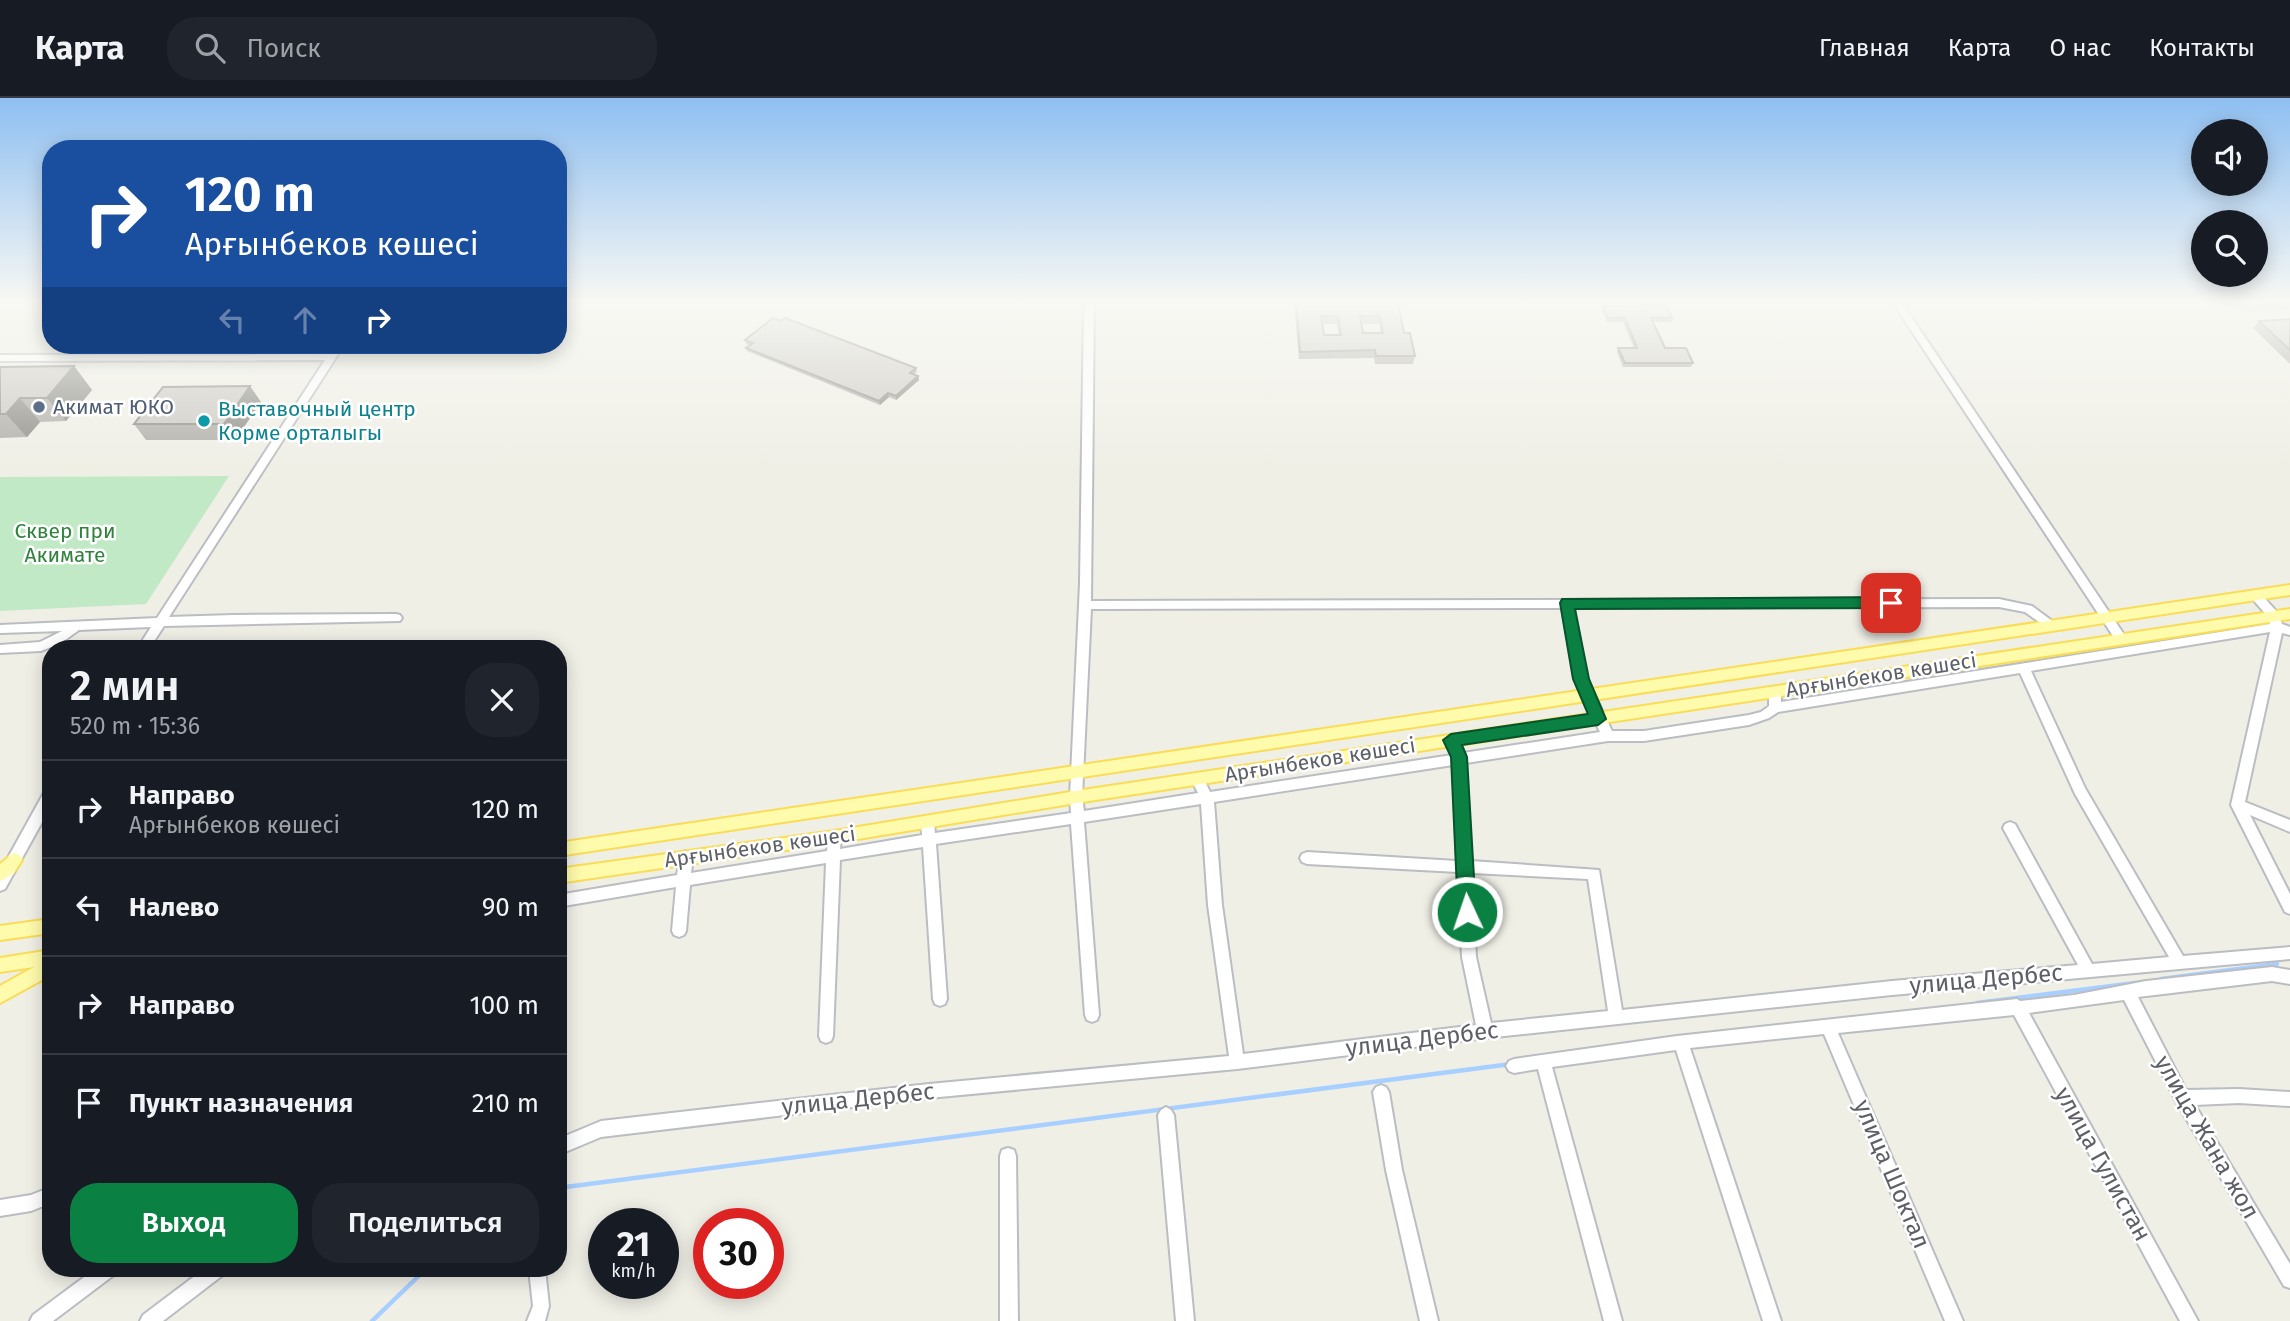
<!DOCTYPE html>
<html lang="ru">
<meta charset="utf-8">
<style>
:root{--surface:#171b24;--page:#20242c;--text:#f1f3f6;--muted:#9ea1a6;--line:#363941;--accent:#0b8043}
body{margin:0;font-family:"Fira Sans",sans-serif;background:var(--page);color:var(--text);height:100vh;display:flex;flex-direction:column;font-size:26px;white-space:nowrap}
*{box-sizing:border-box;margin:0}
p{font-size:23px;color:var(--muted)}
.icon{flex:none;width:38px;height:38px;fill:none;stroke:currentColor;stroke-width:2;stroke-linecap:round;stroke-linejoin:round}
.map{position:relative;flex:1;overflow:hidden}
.side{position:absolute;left:42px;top:542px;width:525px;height:637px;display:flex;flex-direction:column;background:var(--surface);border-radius:28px;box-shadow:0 4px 18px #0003}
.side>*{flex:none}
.guide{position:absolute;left:42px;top:42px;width:525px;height:214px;border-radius:28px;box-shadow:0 4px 18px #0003;background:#1a4fa0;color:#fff;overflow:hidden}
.controls{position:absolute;left:2191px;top:21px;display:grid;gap:14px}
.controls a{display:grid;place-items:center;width:77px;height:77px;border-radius:50%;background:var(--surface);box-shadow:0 4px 18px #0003;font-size:35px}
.speed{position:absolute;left:588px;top:1110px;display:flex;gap:14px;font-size:35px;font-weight:700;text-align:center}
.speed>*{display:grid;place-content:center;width:91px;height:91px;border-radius:50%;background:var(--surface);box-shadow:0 4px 18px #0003;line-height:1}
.speed small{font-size:18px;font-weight:400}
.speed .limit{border:10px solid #d22;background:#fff;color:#111}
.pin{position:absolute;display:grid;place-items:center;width:60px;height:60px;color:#fff;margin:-30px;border-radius:14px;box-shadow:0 4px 10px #0006}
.me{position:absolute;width:77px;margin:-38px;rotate:357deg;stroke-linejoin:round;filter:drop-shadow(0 0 5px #0008)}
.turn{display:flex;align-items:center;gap:24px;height:147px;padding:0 28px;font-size:32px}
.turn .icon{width:91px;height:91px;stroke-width:2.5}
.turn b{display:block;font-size:49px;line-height:60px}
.lanes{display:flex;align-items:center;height:66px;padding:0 28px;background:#0003;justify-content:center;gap:35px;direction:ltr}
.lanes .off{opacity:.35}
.round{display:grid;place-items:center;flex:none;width:74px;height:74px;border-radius:28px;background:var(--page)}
.summary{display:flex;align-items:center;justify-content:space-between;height:119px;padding:0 28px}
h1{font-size:42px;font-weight:600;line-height:52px}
.primary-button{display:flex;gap:14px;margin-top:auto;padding:14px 28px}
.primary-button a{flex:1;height:80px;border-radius:28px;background:var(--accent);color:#fff;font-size:28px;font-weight:600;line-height:80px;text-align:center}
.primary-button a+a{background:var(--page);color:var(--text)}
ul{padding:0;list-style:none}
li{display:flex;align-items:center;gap:21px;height:98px;padding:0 28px;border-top:2px solid var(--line)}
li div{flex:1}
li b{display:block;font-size:26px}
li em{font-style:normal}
header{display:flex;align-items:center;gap:42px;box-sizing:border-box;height:98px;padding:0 35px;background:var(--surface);border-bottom:2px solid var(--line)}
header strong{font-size:33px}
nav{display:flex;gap:38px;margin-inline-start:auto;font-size:24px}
.search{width:490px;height:63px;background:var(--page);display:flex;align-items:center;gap:18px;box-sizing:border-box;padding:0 24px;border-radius:28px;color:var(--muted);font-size:26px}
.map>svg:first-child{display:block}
</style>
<header>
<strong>Карта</strong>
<div class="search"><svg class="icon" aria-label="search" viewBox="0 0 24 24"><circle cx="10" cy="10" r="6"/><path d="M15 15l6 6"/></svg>Поиск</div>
<nav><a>Главная</a><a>Карта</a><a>О нас</a><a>Контакты</a></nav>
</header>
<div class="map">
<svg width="2290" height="1223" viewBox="0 0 2290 1223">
<rect width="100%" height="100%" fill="#f0efe6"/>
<g fill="#c1e9c5">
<polygon points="2217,205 2290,205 2290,212 2239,214"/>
<polygon points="229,378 146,506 0,513 0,379"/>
</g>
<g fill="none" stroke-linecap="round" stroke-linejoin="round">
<g stroke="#a7cfff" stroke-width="4.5">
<polyline points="2161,881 2277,866"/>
<polyline points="1977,905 2143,884"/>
<polyline points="558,1090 1511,966"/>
<polyline points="372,1223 426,1171"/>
</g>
<g stroke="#babdc2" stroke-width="4">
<g id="minor">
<path d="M1084,205H1094L1091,503L1999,501L2032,508L2059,528L2057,531H2049L2025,514L1999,509L1574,510L1587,581L1612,633H1644L1749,617L1761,614L1769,608V594L1775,589L1781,594V604L2270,526L2269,520L2249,497L2255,493L2259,494L2278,515L2282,526L2290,529V537L2282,535L2245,704L2290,722V734L2250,717L2290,796V816L2285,814L2231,707L2270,534L2031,573L2085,690L2183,858L2290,849V861L1892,897L1485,940L1237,971L929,1000L601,1039L558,1057V1041L601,1023L929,986L1229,958L1208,807L1201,706L1084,724L1099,917L1097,922L1092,924L1087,922L1085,917L1071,726L936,746L947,901L945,906L940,908L935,906L933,901L923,749L840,762L833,938L831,943L826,945L821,943L819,938L826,765L690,787L686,833L684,837L679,839L674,837L672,833L676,789L558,809V797L677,777L681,755L686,753L691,755L693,759L691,775L827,753L829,735L834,733L839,735L841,739L840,751L922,737L921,723L923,719L928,718L933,719L935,735L1071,715L1070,699L1080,485ZM1562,510L1575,581L1600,634L1463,655L1455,639H1447L1445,642L1452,657L1210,694L1202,677H1192L1191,681L1198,695L1084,713L1082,699L1091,511ZM2020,575L2075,696L2169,859L2092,866L2015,726L2010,724L2005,726L2003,730L2078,867L1892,883L1622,912L1599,772L1471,763L1466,665L1608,643H1644L1749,627L1769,620L1778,614ZM1453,667L1457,763L1307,754L1302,756L1300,760L1302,764L1307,766L1458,774L1462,859L1476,927L1243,956L1222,807L1214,704ZM1472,775L1588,781L1608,913L1491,925L1476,859Z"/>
<polygon points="1893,205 1902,205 2125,538 2127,541 2125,544 2117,544"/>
<polygon points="334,247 344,247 169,519 233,517 396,516 400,517 402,520 400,523 164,528 149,551 137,551 151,529 79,532 61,545 41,553 0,555 0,547 40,544 62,533 0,535 0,527 157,520 325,262 0,263 0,257 328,256"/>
<polygon points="51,690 51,708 5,791 0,793 0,774 46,691"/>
<polygon points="2272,869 2290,872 2290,886 2272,883 2138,899 2186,992 2239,991 2290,994 2290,1008 2239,1005 2195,1007 2290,1166 2290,1190 2284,1188 2177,1005 2124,902 2029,915 2198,1223 2180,1223 2014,917 1838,935 1963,1223 1945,1223 1824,936 1690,950 1781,1223 1763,1223 1676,952 1552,969 1622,1223 1604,1223 1538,971 1514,975 1509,973 1506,968 1509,963 1514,961 1677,938 2017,901 2020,903 2074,897 2146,883"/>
<polygon points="1381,987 1386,989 1389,994 1402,1072 1438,1223 1420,1223 1386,1072 1373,994 1376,989"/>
<polygon points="1166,1009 1171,1012 1174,1017 1194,1223 1176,1223 1158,1017 1161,1012"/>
<polygon points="1008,1050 1014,1052 1016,1058 1018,1223 1000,1223 1000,1058 1002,1052"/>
<polygon points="51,1089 51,1105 31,1113 0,1118 0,1102 31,1097"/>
<polygon points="95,1171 116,1171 114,1177 53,1223 30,1223 33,1217"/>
<polygon points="204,1171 225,1171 223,1177 163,1223 140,1223 143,1217"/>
<polygon points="529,1171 545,1171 549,1208 545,1223 527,1223 533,1208"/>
</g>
</g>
<g stroke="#f9dd56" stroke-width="4">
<g id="major">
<polygon points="2290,487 2290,497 558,758 558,745"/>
<polygon points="2290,511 2290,521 1076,705 834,745 558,785 558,771 834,733 1076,693"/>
<path d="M14,755L19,757L22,762C18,770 9,780 0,783V766Z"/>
<polygon points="51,821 51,835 0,842 0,828"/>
<polygon points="51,852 51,877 0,905 0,888 34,869 0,874 0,860"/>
</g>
</g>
<use href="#minor" fill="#fff" fill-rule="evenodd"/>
<use href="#major" fill="#fffbac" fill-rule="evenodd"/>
</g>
<g fill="#afada8" fill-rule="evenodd">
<path d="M1294,205L1375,206L1404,235L1415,258L1413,266H1375L1374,260L1299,261ZM1322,226H1337L1339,237H1324ZM1361,226H1379L1381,235H1363Z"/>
<polygon points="1603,208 1672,220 1671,224 1653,224 1665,250 1693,265 1691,269 1623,269 1617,254 1618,250 1634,250 1623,224 1607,224 1601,211"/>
<polygon points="2290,221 2290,266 2253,230 2259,223"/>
<polygon points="745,242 916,270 917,274 914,276 918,278 919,282 896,302 889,299 880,307 747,253 746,250 750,247 746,246"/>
<polygon points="74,268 92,292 66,323 40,324 27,339 0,340 0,269"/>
<polygon points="261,304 235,342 146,342 134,326"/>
</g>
<g fill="#8e8d88">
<polygon points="74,268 92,292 66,323 47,300"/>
<polygon points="918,278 919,282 896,302 896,298"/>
<polygon points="250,288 261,304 235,342 224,326"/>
<polygon points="888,295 889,299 880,307 879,303"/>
<polygon points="20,300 40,324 27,339 6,316"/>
</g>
<g fill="#cbc9c3" stroke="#8e8d88" stroke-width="2" fill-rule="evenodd">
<path d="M1296,205H1398L1404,235H1410L1415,258H1376L1375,252L1300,254ZM1321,218H1338L1341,237H1324ZM1360,218H1380L1383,235H1363Z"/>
<polygon points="1666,207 1672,220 1651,220 1665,250 1686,250 1693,265 1625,265 1618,250 1637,250 1625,220 1608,220 1603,208"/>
<polygon points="773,220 781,223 785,220 916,270 910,275 918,278 896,298 888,295 879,303 746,250 753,245 745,242"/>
<polygon points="2290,221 2290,252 2259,223"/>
<polygon points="74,268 47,300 20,300 6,316 0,316 0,269"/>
<polygon points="250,288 224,326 134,326 163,289"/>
</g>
<linearGradient id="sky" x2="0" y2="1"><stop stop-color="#8ebff1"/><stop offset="0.54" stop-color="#f8f8f4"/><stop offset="1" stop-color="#f8f8f4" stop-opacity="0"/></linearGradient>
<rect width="2290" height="377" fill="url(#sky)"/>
<polygon fill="#0b8043" stroke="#07532c" stroke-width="2" points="1891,499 1898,505 1891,510 1575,511 1589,581 1606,621 1598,627 1462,647 1467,659 1476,814 1474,820 1467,822 1461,820 1458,814 1451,659 1443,642 1451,636 1588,616 1573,581 1560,505 1562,501"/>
<circle fill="#5c6f8a" stroke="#fff" stroke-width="2.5" cx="39" cy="309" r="7"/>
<circle fill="#0f9aa8" stroke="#fff" stroke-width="2.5" cx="204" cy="323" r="7"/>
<g text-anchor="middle" stroke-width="5" stroke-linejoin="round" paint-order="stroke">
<g font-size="21" fill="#4e5e75" stroke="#fff" text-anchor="start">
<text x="53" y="316">Акимат ЮКО</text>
</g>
<g font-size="21" fill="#0d838f" stroke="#fff" text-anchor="start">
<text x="218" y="318">Выставочный центр<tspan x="218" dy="24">Корме орталыгы</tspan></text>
</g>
<g font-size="21" fill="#30833d" stroke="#fff">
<text x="65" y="440">Сквер при<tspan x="65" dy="24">Акимате</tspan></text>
</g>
<g font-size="21" fill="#5d6067" stroke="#fff">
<text transform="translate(1881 577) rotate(-9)" y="7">Арғынбеков көшесі</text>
<text transform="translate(1320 662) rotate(-9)" y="7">Арғынбеков көшесі</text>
<text transform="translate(760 749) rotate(-8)" y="7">Арғынбеков көшесі</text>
</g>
<g font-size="24" fill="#5d6067" stroke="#fff">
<text transform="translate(1986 881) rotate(-5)" y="8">улица Дербес</text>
<text transform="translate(1422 941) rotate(-7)" y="8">улица Дербес</text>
<text transform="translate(858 1001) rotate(-6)" y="8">улица Дербес</text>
<text transform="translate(2207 1039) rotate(60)" y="8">улица Жана жол</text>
<text transform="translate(2103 1066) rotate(61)" y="8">улица Гулистан</text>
<text transform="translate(1892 1076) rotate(67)" y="8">улица Шоктал</text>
</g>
</g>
</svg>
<div class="controls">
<a><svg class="icon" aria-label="sound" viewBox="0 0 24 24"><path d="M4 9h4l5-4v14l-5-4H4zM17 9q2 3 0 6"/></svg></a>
<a><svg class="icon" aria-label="search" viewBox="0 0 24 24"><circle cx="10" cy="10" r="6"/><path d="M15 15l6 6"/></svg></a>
</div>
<div class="speed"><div>21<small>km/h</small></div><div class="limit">30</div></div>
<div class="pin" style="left:1891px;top:505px;background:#d93025"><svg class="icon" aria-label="arrive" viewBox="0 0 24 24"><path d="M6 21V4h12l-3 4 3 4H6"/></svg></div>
<svg class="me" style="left:1467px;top:814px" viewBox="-20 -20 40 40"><circle r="17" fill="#0b8043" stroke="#fff" stroke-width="3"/><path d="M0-11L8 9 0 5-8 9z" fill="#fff"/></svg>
<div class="guide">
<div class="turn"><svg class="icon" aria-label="right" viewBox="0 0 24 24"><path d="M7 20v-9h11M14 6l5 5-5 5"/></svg><div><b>120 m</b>Арғынбеков көшесі</div></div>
<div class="lanes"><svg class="icon off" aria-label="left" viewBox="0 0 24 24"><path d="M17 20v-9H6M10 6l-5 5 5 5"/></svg><svg class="icon off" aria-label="ahead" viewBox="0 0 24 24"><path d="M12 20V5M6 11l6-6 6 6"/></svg><svg class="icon" aria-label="right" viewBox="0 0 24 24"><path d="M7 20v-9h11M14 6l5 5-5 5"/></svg></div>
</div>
<section class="side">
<div class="summary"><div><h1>2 мин</h1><p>520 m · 15:36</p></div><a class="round"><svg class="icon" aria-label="close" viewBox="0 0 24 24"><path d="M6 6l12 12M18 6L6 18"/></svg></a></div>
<ul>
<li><svg class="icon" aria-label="right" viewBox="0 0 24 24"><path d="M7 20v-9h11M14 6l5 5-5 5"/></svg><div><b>Направо</b><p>Арғынбеков көшесі</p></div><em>120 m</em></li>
<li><svg class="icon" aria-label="left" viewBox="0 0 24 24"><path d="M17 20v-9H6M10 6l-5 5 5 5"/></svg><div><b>Налево</b></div><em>90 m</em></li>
<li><svg class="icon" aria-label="right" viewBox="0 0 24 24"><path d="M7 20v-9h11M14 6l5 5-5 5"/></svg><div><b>Направо</b></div><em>100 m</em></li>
<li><svg class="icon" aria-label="arrive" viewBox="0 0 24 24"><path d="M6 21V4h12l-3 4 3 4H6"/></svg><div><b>Пункт назначения</b></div><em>210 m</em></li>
</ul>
<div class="primary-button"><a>Выход</a><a>Поделиться</a></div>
</section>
</div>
